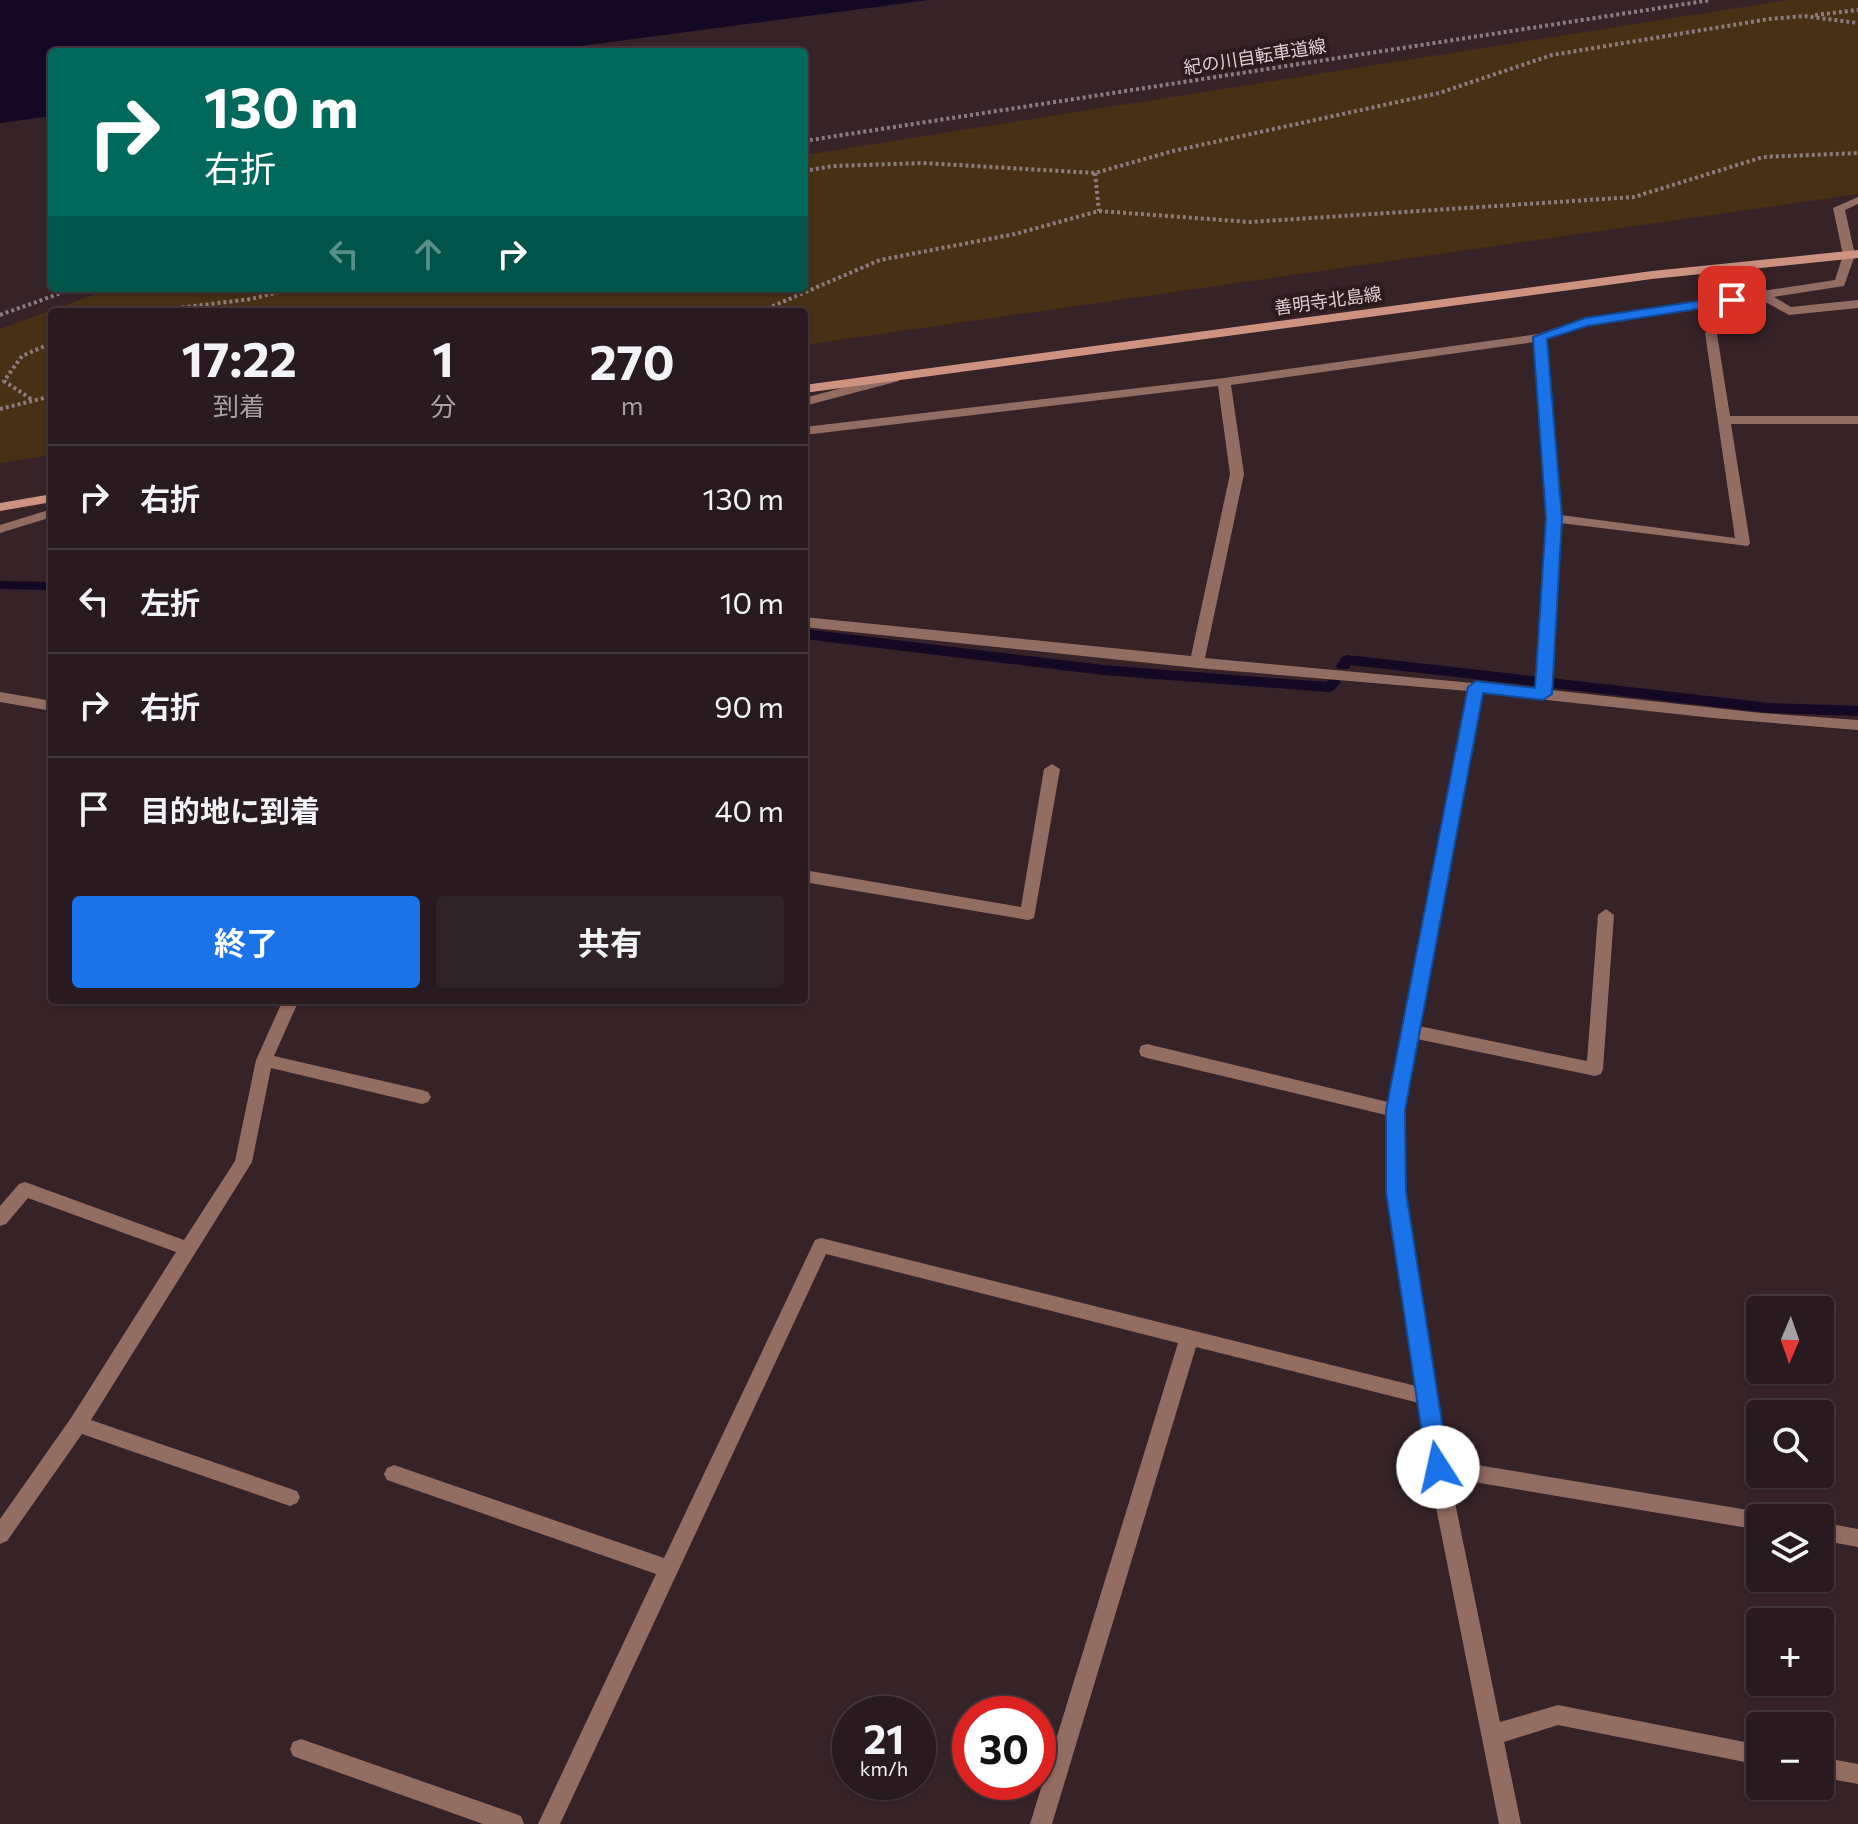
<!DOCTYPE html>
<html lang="ja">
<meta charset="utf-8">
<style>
:root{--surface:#281a1e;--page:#302327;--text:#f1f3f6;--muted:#a5a1a4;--line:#44383c;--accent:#1a73e8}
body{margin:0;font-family:Commissioner,"Noto Sans JP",sans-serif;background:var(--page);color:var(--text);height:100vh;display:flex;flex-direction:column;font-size:30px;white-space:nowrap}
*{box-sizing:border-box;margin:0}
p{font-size:26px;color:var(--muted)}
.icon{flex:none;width:44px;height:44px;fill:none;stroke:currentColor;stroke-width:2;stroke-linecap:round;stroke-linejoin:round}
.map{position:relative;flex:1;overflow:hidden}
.sheet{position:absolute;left:48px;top:308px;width:760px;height:696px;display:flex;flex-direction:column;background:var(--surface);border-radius:8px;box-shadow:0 2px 6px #0004,0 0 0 2px var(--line)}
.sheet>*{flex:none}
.guide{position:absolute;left:48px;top:48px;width:760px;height:244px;border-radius:8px;box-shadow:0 2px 6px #0004,0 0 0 2px var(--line);background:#00695c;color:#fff;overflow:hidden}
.needle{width:52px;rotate:182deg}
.buttons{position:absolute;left:1746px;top:1296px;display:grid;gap:16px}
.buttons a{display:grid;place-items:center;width:88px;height:88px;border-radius:8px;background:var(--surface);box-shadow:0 2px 6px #0004,0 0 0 2px var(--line);font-size:40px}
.speed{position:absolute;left:832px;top:1696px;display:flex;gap:16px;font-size:40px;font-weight:700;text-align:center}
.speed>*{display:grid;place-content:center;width:104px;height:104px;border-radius:50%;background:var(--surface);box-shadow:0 2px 6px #0004,0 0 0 2px var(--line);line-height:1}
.speed small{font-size:20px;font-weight:400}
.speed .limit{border:12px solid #d22;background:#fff;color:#111}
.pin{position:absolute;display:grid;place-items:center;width:68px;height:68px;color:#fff;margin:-34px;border-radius:16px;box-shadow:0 4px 12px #0006}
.me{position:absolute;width:88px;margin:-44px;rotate:350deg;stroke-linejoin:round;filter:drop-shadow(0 0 6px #0008)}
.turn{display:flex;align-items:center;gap:28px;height:168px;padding:0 24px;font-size:36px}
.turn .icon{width:104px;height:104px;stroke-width:2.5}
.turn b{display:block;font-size:56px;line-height:68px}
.lanes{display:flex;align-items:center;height:76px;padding:0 24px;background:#0003;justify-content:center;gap:40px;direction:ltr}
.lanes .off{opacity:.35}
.eta{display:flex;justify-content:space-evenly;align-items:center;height:136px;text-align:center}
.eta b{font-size:48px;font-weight:700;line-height:56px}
.cta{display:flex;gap:16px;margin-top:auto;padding:16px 24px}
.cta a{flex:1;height:92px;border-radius:8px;background:var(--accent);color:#fff;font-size:32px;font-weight:700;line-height:92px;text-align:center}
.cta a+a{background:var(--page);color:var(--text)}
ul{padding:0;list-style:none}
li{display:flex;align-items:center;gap:24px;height:104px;padding:0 24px;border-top:2px solid var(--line)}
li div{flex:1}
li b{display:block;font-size:30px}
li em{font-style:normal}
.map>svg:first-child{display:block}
</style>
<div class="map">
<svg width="1858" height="1824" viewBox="0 0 1858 1824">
<rect width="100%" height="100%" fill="#362328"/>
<polygon fill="#473013" points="1788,0 1858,0 1858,194 804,345 804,312 52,312 52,455 0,463 0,329 112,288 804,288 804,155"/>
<polygon fill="#130924" points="0,0 929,0 535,52 52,52 52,116 0,123"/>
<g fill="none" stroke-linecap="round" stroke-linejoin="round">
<g fill="#130924" fill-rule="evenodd">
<polygon points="0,581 52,582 52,590 0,589"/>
<polygon points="804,629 1103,665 1326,682 1334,677 1341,682 1334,690 1329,692 1103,675 804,639"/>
<polygon points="1347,655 1770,703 1858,706 1858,716 1770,713 1351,665 1348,669 1338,669 1336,666 1342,657"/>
</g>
<g stroke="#8c7c80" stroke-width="4" stroke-dasharray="3 3" stroke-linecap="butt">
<polyline points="1815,15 1858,10"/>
<polyline points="804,141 1711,0"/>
<polyline points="804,171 833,166 923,163 1095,173 1173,151 1439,93 1552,55 1769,19 1804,16 1858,23"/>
<polyline points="1095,173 1099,211"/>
<polyline points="146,312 251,299 295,288"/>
<polyline points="749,312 766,309 880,260 1015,234 1099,211 1250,222 1634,197 1763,157 1858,153"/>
<polyline points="0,315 75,288"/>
<polyline points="31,399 4,381 22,356 52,343"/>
<polyline points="0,409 52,396"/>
</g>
<g fill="#936c62" fill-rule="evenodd">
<path d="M1858,197V204L1845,210L1855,255L1844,286L1774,297L1791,307L1858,300V308L1789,315L1762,300L1717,334L1730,416H1858V424H1731L1750,543L1748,546L1560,523L1551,690L1761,713L1858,720V730L1713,718L1482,693L1419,1026L1587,1061L1598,915L1606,909L1614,915L1603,1069L1601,1074L1595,1076L1417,1039L1404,1110L1405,1192L1447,1460L1760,1512L1769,1518H1760V1530L1450,1478L1500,1722L1558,1705L1760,1745V1765L1558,1725L1504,1742L1521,1824H1499L1428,1467L1419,1403L1196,1347L1052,1824H1030L1178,1343L826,1254L560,1824H538L656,1574L387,1480L384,1474L387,1468L394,1465L664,1558L815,1240L821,1238L1416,1386L1387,1192L1386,1115L1147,1058L1141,1056L1139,1051L1141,1046L1147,1044L1388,1102L1468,691L1197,668L804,627V617L1191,656L1230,474L1218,386L804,435V427L1224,378L1538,334L1585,318L1835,280L1843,255L1833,208ZM1746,301L1705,333L1735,538L1561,515L1546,339L1587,325ZM1534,342L1547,518L1536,689L1205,658L1244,474L1231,385Z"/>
<polygon points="895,374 899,375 899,381 804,406 804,398"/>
<polygon points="52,509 52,517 0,533 0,525"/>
<polygon points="0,692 52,701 52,711 0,702"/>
<polygon points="1052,764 1060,769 1034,918 1028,920 804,882 804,870 1021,907 1044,769"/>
<polygon points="283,1000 299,1000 274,1056 422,1090 428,1092 431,1097 428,1102 422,1104 271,1068 252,1162 91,1420 297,1491 300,1497 297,1503 290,1506 82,1434 7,1541 0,1544 0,1519 71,1418 176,1252 28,1198 6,1224 0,1226 0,1206 19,1184 25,1182 184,1240 235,1161 256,1060"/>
<polygon points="1820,1522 1858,1529 1858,1547 1820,1540"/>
<polygon points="301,1739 513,1813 521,1816 524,1824 483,1824 301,1759 293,1756 290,1749 293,1742"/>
<polygon points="1820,1757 1858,1764 1858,1784 1820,1777"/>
</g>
<g fill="#ce9281" fill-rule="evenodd">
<polygon points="1858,250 1858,258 1652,279 804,393 804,385 1652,271"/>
<polygon points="52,494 52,502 0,511 0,503"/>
</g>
</g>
<polygon fill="#1a73e8" stroke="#114b97" stroke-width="2" points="1732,296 1737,297 1737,303 1587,326 1547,339 1562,518 1552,694 1543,700 1483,693 1405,1110 1406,1192 1449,1467 1446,1474 1438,1477 1430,1474 1427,1467 1386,1192 1386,1110 1468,687 1476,681 1535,688 1546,518 1533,337 1585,318"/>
<g text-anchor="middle" stroke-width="8" stroke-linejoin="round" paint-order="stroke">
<g font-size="18" fill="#ddd0d3" stroke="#2c1a1e">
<text transform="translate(1255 57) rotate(-9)" y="6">紀の川自転車道線</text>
<text transform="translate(1328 301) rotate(-8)" y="6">善明寺北島線</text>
</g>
</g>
</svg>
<div class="buttons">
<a><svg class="needle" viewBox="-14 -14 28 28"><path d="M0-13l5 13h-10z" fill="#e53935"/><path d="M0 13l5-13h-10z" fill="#a5a1a4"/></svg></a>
<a><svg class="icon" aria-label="search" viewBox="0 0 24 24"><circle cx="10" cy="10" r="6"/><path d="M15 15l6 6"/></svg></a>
<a><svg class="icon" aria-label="layers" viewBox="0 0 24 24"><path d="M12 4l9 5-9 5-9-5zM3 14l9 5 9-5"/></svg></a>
<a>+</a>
<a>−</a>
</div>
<div class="speed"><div>21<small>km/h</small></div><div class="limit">30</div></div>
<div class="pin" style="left:1732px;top:300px;background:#d93025"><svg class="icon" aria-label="arrive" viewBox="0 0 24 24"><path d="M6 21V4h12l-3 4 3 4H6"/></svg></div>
<svg class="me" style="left:1438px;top:1467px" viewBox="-20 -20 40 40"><circle r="19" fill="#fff"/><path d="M0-13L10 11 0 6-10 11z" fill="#1a73e8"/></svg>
<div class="guide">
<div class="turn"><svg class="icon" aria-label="right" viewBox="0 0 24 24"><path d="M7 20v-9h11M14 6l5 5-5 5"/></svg><div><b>130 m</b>右折</div></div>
<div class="lanes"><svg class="icon off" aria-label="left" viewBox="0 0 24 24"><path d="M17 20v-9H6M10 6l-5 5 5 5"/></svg><svg class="icon off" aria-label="ahead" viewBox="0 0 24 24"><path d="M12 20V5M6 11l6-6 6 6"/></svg><svg class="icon" aria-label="right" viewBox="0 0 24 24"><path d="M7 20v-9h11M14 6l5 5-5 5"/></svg></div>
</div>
<section class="sheet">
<div class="eta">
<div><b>17:22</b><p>到着</p></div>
<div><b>1</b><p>分</p></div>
<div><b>270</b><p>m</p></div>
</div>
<ul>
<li><svg class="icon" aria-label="right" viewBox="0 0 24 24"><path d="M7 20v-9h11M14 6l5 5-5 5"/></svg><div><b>右折</b></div><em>130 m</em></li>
<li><svg class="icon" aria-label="left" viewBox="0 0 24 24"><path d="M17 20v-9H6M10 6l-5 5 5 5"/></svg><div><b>左折</b></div><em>10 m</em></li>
<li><svg class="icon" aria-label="right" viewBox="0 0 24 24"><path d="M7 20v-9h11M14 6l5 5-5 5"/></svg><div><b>右折</b></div><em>90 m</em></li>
<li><svg class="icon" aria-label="arrive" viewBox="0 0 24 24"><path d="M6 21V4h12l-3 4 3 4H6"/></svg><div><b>目的地に到着</b></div><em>40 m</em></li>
</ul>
<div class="cta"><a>終了</a><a>共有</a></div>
</section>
</div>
